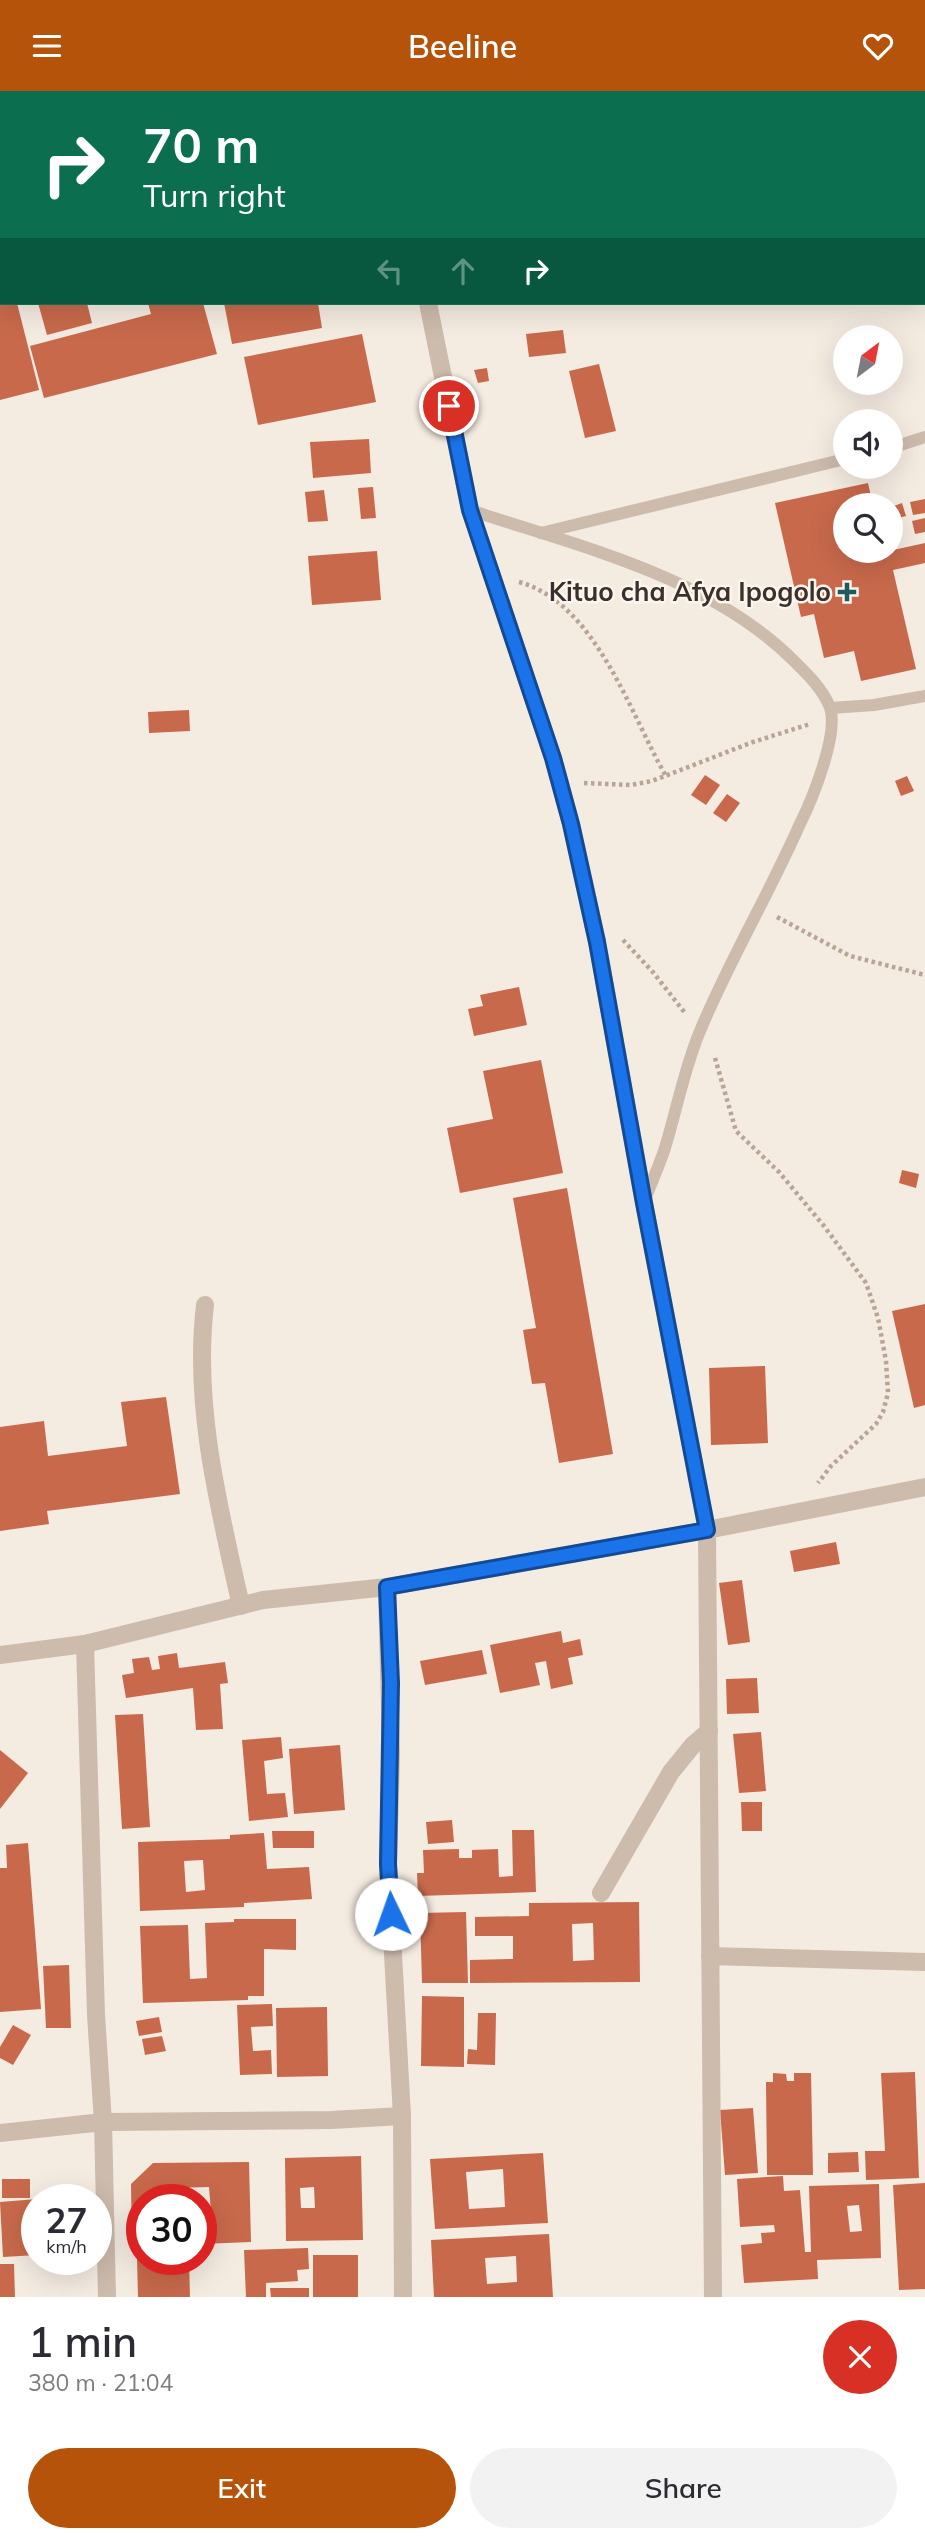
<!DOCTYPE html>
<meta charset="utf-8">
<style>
:root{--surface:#fff;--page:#f2f2f3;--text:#2b2b33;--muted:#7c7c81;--accent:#b45309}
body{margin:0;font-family:Mulish,sans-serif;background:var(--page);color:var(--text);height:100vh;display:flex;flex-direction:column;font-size:26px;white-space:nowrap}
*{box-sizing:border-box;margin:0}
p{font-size:23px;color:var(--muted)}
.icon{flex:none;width:38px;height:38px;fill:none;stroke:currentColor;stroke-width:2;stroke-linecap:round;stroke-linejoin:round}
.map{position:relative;height:2206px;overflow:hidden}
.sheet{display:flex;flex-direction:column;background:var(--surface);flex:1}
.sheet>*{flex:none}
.guide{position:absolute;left:0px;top:0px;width:926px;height:214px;box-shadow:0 7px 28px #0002;background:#0b6e4f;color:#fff;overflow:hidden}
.needle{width:46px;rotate:32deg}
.tools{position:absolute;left:833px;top:234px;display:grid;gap:14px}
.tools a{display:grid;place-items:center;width:70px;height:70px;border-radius:50%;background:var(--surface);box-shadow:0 7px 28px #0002;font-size:35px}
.speed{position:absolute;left:21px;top:2093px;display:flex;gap:14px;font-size:35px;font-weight:700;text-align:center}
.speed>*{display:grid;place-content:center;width:91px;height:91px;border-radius:50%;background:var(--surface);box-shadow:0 7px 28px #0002;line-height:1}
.speed small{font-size:18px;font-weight:400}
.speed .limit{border:10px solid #d22;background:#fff;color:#111}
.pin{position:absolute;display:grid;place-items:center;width:60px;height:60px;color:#fff;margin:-30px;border:4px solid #fff;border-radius:50%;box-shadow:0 2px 7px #0007}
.me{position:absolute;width:77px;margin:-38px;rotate:357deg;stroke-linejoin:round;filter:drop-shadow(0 0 5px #0008)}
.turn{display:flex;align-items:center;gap:24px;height:147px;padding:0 28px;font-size:32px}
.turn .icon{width:91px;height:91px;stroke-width:2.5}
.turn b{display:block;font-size:49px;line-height:60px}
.lanes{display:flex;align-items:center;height:66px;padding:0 28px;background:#0003;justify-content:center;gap:35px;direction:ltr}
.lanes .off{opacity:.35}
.round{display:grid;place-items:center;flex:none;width:74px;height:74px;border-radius:37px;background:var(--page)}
.overview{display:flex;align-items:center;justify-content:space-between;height:119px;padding:0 28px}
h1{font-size:42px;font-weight:600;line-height:52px}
.action{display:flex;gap:14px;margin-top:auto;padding:14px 28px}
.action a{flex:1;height:80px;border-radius:42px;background:var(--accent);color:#fff;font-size:28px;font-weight:600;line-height:80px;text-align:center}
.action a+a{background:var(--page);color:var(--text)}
header{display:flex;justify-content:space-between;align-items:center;height:91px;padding:0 28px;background:var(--accent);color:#fff;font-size:32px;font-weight:600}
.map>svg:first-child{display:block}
</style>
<header><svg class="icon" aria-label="menu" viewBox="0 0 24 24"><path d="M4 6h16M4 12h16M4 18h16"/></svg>Beeline<svg class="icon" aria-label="heart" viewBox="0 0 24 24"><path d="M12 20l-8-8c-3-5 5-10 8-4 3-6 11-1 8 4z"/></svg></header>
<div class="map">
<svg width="925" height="2206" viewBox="0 0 925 2206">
<rect width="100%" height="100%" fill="#f4ebe1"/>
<g fill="#c8694b" fill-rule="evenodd">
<polygon points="0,212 17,212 39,299 0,309"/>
<polygon points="38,212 87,212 92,232 47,244"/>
<polygon points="148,212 203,212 217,263 44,307 30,255 151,223"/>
<polygon points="224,212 318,212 322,237 232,253"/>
<polygon points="563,239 566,262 529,266 526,243"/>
<polygon points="362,243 376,311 258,334 244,266"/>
<polygon points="599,273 616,340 585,347 569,280"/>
<polygon points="487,277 489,290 478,292 474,279"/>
<polygon points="369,348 371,382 313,387 310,351"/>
<polygon points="868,392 873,415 845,415 845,460 884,461 925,452 925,472 893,479 916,578 861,590 854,560 824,567 814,523 801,526 775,412"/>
<polygon points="373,396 376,427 361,428 358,397"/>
<polygon points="324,399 328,430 308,431 305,401"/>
<polygon points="925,408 925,422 913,424 910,411"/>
<polygon points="902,412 906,425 891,429 891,416"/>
<polygon points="925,427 925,441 915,443 912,430"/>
<polygon points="377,460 381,509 312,514 308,465"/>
<polygon points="189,619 190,640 149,642 148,621"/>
<polygon points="705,684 720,694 706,714 691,704"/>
<polygon points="907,685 914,700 901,705 895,690"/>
<polygon points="727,703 740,712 726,731 713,722"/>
<polygon points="519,896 527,934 474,945 468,918 483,915 480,904"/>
<polygon points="541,969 563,1082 460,1102 447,1037 493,1028 483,980"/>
<polygon points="902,1079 919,1083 916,1097 899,1092"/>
<polygon points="567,1097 613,1363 559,1372 545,1292 532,1293 523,1239 536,1237 513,1107"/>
<polygon points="925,1213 925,1314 914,1317 892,1220"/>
<polygon points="765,1275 768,1352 711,1354 709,1277"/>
<polygon points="166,1306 180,1403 47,1420 49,1433 0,1440 0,1336 44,1330 48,1365 127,1355 121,1311"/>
<polygon points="836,1451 840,1473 794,1481 790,1460"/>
<polygon points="742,1489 750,1551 728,1554 719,1492"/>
<polygon points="561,1540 563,1552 580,1548 583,1564 568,1567 573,1593 551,1598 546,1570 535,1572 540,1594 500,1602 490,1554"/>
<polygon points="482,1559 487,1583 425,1594 420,1570"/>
<polygon points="177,1562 179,1577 225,1571 228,1592 220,1593 223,1638 196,1639 193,1597 126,1607 122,1584 134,1582 132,1568 149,1566 152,1579 160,1578 158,1565"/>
<polygon points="757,1587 759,1622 727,1623 726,1588"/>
<polygon points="143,1623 150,1736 122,1738 115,1624"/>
<polygon points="761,1641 766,1700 739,1702 733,1643"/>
<polygon points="281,1646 283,1667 264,1670 267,1703 285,1702 288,1726 249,1730 242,1649"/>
<polygon points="340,1654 345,1719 294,1723 289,1658"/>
<polygon points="0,1659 28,1682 0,1718"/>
<polygon points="741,1711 762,1711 762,1740 742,1740"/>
<polygon points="452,1729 454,1751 428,1753 426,1731"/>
<polygon points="512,1739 534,1739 536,1801 418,1805 417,1782 424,1782 423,1759 459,1758 459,1767 472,1767 472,1759 498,1758 499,1786 513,1785"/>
<polygon points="272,1740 314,1740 314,1757 273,1757"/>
<path d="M264,1742L267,1778L309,1776L312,1808L244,1812V1816L140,1820L138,1751L230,1748V1744ZM203,1769L205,1799L186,1801L184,1770Z"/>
<polygon points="28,1752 41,1918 0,1921 0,1777 7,1777 6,1754"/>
<path d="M639,1811L640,1891L470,1892V1869L513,1868V1845H475V1826L529,1825V1812ZM593,1832L594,1869L573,1870L572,1833Z"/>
<polygon points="466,1821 468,1892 422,1892 420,1822"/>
<polygon points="234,1828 296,1828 296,1859 264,1858 264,1905 248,1905 248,1909 143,1912 140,1835 188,1834 190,1888 207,1887 205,1832 234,1831"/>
<polygon points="69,1874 71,1937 46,1937 43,1875"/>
<polygon points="422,1905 464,1906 464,1976 421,1975"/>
<polygon points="272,1913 273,1935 251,1936 253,1960 271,1959 272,1983 240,1984 237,1914"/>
<polygon points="327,1916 328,1985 277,1986 276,1917"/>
<polygon points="478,1922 496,1922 495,1974 467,1973 468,1958 477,1959"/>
<polygon points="159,1926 162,1941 139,1945 136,1930"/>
<polygon points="13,1934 31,1944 13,1974 0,1967 0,1956"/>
<polygon points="162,1945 166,1960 145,1964 142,1948"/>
<polygon points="915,1981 919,2087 866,2089 865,2060 885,2060 881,1982"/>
<polygon points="773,1982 786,1983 787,1990 794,1990 794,1982 811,1982 813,2084 767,2084 766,1991 773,1991"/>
<polygon points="753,2017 758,2082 725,2084 720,2019"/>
<polygon points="858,2061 859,2081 828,2082 828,2062"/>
<path d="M543,2062L548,2132L435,2138L430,2068ZM503,2078L505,2116L469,2118L466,2081Z"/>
<path d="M361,2065L363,2149L286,2150L285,2067ZM314,2096L315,2117H301L300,2097Z"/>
<polygon points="249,2071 251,2151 201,2153 201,2134 212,2133 209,2096 172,2097 172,2109 142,2109 142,2154 132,2155 131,2093 153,2072"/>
<path d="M783,2085L784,2100L800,2099L805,2161H811L809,2095L879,2093L881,2167L817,2169L818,2188L744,2192L741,2154L762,2152L761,2142L775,2141L774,2134L740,2136L737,2088ZM859,2114L862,2140L850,2141L847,2115Z"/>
<rect x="2" y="2088" width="28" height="19"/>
<polygon points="925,2092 925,2198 899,2199 893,2094"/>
<polygon points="37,2108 37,2164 3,2166 0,2111"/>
<path d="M549,2143L553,2206H434L431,2149ZM516,2165L517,2191L487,2193L485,2167Z"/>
<polygon points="308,2157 309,2178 297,2179 298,2190 266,2192 266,2206 246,2206 244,2159"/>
<rect x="313" y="2164" width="45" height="42"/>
<polygon points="137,2167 189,2168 190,2206 138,2206"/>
<polygon points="0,2173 14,2173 15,2206 0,2206"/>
<polygon points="270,2197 309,2197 309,2206 271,2206"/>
</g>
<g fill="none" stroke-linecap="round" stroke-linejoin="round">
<g stroke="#b9a596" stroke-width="4.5" stroke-dasharray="3.5 3.5" stroke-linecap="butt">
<path d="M519,491C596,512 630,623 666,685"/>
<polyline points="584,692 631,694 652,690 753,651 810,633"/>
<polyline points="777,826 850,865 925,884"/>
<polyline points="623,849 652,880 685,922"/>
<polyline points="715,967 736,1040 779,1081 824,1135 866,1192 878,1227 886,1270 888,1302 883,1321 876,1333 831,1375 818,1392"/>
</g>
<g stroke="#cdbbac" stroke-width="12">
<polyline points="891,357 925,346"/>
<path d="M470,419C580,456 708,485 793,569C807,583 821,596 829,614C841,640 811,711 799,735C768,805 729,870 700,940C684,978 677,1018 665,1057C659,1075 651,1093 644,1111"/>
<polyline points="541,442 845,368"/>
<polyline points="831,617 874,614 925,605"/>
</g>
<g stroke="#cdbbac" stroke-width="18">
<polyline points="385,0 385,2"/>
<polyline points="428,212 470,419 553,667 571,733 597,851 644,1112 707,1439 713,2206"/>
<path d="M205,1214C193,1315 219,1416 241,1515"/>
<polyline points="387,1496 391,1664 388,1773 402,2025 403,2206"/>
<polyline points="85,1553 96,1924 103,2031 107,2206"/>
<polyline points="0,1564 85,1553 263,1509 387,1496 707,1439 925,1396"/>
<polyline points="601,1802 671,1681 693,1654 709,1640"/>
<polyline points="710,1865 925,1871"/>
<polyline points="0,2042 103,2031 331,2029 402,2025"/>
</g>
</g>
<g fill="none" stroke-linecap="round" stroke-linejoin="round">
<g stroke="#114b97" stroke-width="18">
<polyline id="route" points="391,1823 388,1773 391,1592 387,1496 707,1439 644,1112 597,851 571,733 553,667 470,419 449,315"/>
</g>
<use href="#route" stroke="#1a73e8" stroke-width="12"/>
</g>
<path fill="#1f5a5e" stroke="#fbf5ee" stroke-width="2.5" d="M843.5 490.5h7v7h7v7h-7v7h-7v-7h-7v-7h7z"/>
<g text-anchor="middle" stroke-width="5" stroke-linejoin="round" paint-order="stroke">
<g font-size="26" font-weight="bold" fill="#3b302b" stroke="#fbf5ee" text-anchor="end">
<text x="831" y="510">Kituo cha Afya Ipogolo</text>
</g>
</g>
</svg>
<div class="tools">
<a><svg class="needle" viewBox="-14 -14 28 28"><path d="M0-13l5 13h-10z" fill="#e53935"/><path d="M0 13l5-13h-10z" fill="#7c7c81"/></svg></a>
<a><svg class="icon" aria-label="sound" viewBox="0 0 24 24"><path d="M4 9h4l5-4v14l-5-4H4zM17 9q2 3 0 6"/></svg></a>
<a><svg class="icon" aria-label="search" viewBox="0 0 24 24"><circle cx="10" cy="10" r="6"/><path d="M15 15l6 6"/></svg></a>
</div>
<div class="speed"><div>27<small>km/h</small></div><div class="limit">30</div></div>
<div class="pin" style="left:449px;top:315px;background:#d93025"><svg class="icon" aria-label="arrive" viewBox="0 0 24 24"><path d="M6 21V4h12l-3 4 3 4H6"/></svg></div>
<svg class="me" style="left:391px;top:1823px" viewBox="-20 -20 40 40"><circle r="19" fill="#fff"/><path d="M0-13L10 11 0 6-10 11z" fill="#1a73e8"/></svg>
<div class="guide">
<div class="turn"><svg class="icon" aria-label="right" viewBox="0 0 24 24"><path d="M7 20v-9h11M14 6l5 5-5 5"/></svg><div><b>70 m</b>Turn right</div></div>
<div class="lanes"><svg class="icon off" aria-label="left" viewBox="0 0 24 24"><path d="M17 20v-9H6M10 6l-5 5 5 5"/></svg><svg class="icon off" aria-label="ahead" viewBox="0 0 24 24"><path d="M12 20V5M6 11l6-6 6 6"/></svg><svg class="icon" aria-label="right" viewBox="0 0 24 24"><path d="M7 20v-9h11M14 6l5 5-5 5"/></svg></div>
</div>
</div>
<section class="sheet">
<div class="overview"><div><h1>1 min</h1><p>380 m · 21:04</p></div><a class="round" style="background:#d93025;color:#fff"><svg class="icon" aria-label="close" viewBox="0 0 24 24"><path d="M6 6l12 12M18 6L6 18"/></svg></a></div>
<div class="action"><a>Exit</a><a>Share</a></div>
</section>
